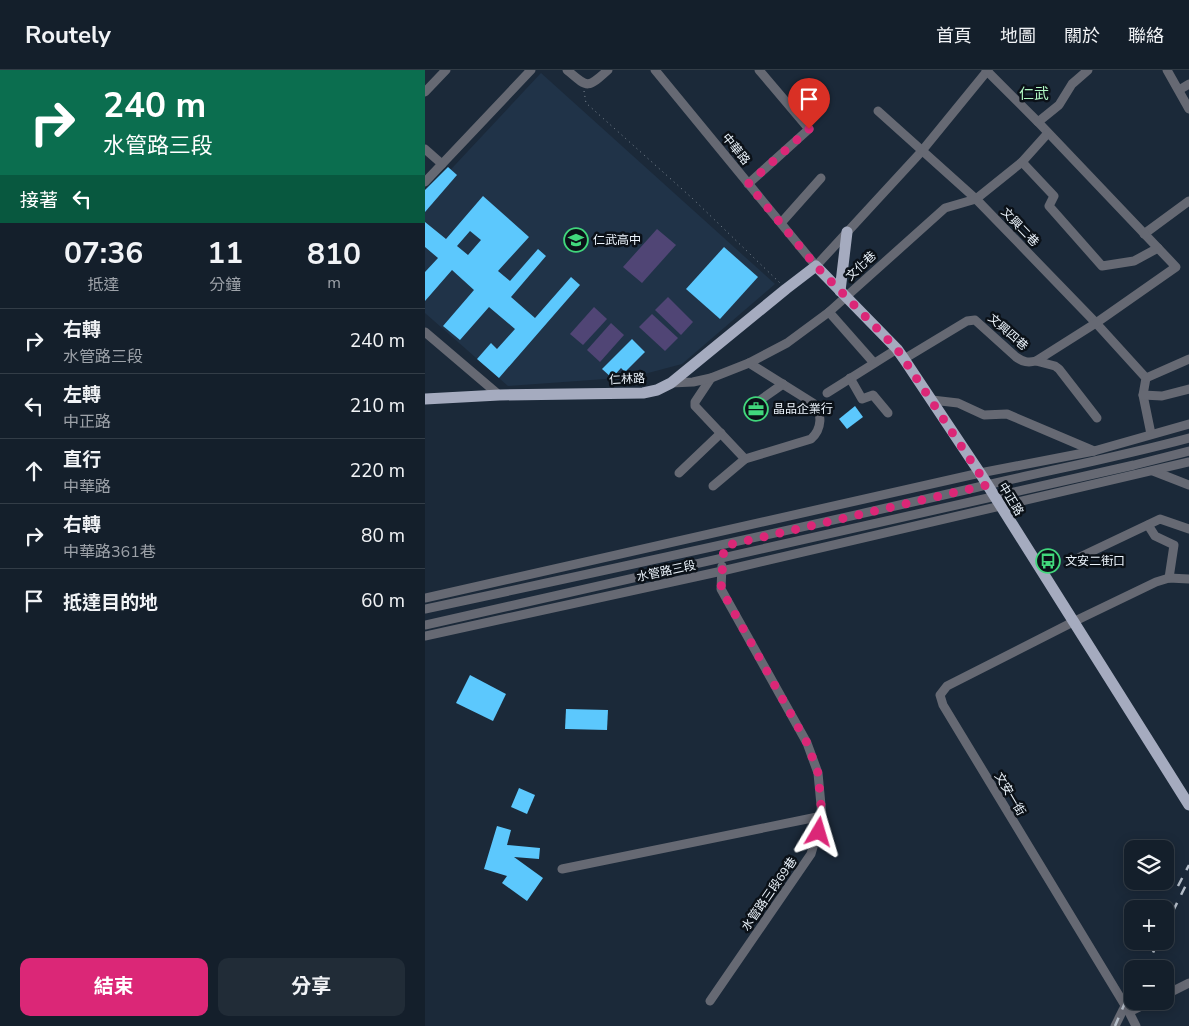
<!DOCTYPE html>
<html lang="zh-TW">
<meta charset="utf-8">
<style>
:root{--surface:#141f2b;--page:#212c37;--text:#f1f3f6;--muted:#9da2a9;--line:#333d47;--accent:#db2777}
body{margin:0;font-family:"Nunito Sans","Noto Sans TC",sans-serif;background:var(--page);color:var(--text);height:100vh;display:flex;flex-direction:column;font-size:19px;white-space:nowrap}
*{box-sizing:border-box;margin:0}
p{font-size:16px;color:var(--muted)}
.icon{flex:none;width:28px;height:28px;fill:none;stroke:currentColor;stroke-width:2;stroke-linecap:round;stroke-linejoin:round}
.map{position:relative;flex:1;overflow:hidden}
.drawer{display:flex;flex-direction:column;background:var(--surface);width:425px}
.drawer>*{flex:none}
.guide{background:#0b6e4f;color:#fff;overflow:hidden}
.controls{position:absolute;left:699px;top:770px;display:grid;gap:10px}
.controls a{display:grid;place-items:center;width:50px;height:50px;border-radius:10px;background:var(--surface);box-shadow:0 2px 12px #0003,0 0 0 1px var(--line);font-size:25px}
.pin{position:absolute;display:grid;place-items:center;width:42px;height:42px;color:#fff;margin:-51px -21px;border-radius:50% 50% 50% 0;rotate:-45deg;box-shadow:0 0 5px #0007}
.pin .icon{rotate:45deg}
.me{position:absolute;width:55px;margin:-28px;rotate:7deg;stroke-linejoin:round;filter:drop-shadow(0 0 4px #0008)}
.turn{display:flex;align-items:center;gap:18px;height:105px;padding:0 20px;font-size:22px}
.turn .icon{width:65px;height:65px;stroke-width:2.5}
.turn b{display:block;font-size:35px;line-height:42px}
.then{display:flex;align-items:center;height:48px;padding:0 20px;background:#0003;gap:10px;font-size:19px}
.eta{display:flex;justify-content:space-evenly;align-items:center;height:85px;text-align:center}
.eta b{font-size:30px;font-weight:700;line-height:35px}
.action{display:flex;gap:10px;margin-top:auto;padding:10px 20px}
.action a{flex:1;height:58px;border-radius:10px;background:var(--accent);color:#fff;font-size:20px;font-weight:700;line-height:58px;text-align:center}
.action a+a{background:var(--page);color:var(--text)}
ul{padding:0;list-style:none}
li{display:flex;align-items:center;gap:15px;height:65px;padding:0 20px;border-top:1px solid var(--line)}
li div{flex:1}
li b{display:block;font-size:19px}
li em{font-style:normal}
header{display:flex;align-items:center;gap:30px;box-sizing:border-box;height:70px;padding:0 25px;background:var(--surface);border-bottom:1px solid var(--line)}
header strong{font-size:24px}
nav{display:flex;gap:28px;margin-inline-start:auto;font-size:18px}
main{display:flex;flex:1;min-height:0}
.map>svg:first-child{display:block}
</style>
<header>
<strong>Routely</strong>
<nav><a>首頁</a><a>地圖</a><a>關於</a><a>聯絡</a></nav>
</header>
<main>
<section class="drawer">
<div class="guide">
<div class="turn"><svg class="icon" aria-label="right" viewBox="0 0 24 24"><path d="M7 20v-9h11M14 6l5 5-5 5"/></svg><div><b>240 m</b>水管路三段</div></div>
<div class="then">接著<svg class="icon" aria-label="left" viewBox="0 0 24 24"><path d="M17 20v-9H6M10 6l-5 5 5 5"/></svg></div>
</div>
<div class="eta">
<div><b>07:36</b><p>抵達</p></div>
<div><b>11</b><p>分鐘</p></div>
<div><b>810</b><p>m</p></div>
</div>
<ul>
<li><svg class="icon" aria-label="right" viewBox="0 0 24 24"><path d="M7 20v-9h11M14 6l5 5-5 5"/></svg><div><b>右轉</b><p>水管路三段</p></div><em>240 m</em></li>
<li><svg class="icon" aria-label="left" viewBox="0 0 24 24"><path d="M17 20v-9H6M10 6l-5 5 5 5"/></svg><div><b>左轉</b><p>中正路</p></div><em>210 m</em></li>
<li><svg class="icon" aria-label="ahead" viewBox="0 0 24 24"><path d="M12 20V5M6 11l6-6 6 6"/></svg><div><b>直行</b><p>中華路</p></div><em>220 m</em></li>
<li><svg class="icon" aria-label="right" viewBox="0 0 24 24"><path d="M7 20v-9h11M14 6l5 5-5 5"/></svg><div><b>右轉</b><p>中華路361巷</p></div><em>80 m</em></li>
<li><svg class="icon" aria-label="arrive" viewBox="0 0 24 24"><path d="M6 21V4h12l-3 4 3 4H6"/></svg><div><b>抵達目的地</b></div><em>60 m</em></li>
</ul>
<div class="action"><a>結束</a><a>分享</a></div>
</section>
<div class="map">
<svg width="764" height="956" viewBox="0 0 764 956">
<rect width="100%" height="100%" fill="#1b2939"/>
<polygon fill="#203348" points="116,3 350,214 257,294 208,307 83,316 0,243 0,127"/>
<g fill="#504575">
<polygon points="232,159 251,175 217,213 198,197"/>
<polygon points="243,227 268,252 256,265 230,240"/>
<polygon points="169,237 182,249 158,275 145,264"/>
<polygon points="227,244 253,268 240,281 214,257"/>
<polygon points="186,253 199,265 175,292 162,280"/>
</g>
<g fill="#5cc8fd" fill-rule="evenodd">
<polygon points="23,97 32,105 0,142 0,120"/>
<path d="M58,126L104,167L73,201L85,211L113,179L121,186L86,227L110,248L146,207L155,215L74,308L52,289L66,273L72,279L90,259L64,237L35,270L18,256L49,220L27,200L0,231V202L13,188L0,177V152L21,169ZM45,161L56,170L43,185L32,176Z"/>
<polygon points="299,177 333,207 295,249 261,219"/>
<polygon points="207,269 220,282 200,302 196,298 187,308 177,299"/>
<polygon points="430,336 438,347 422,359 414,349"/>
<polygon points="45,605 81,624 68,651 31,633"/>
<polygon points="141,639 183,640 182,660 140,659"/>
<polygon points="94,718 110,725 102,744 86,737"/>
<polygon points="72,756 86,760 82,775 115,778 114,789 89,787 118,808 102,831 77,813 82,806 59,799"/>
</g>
<g fill="none" stroke-linecap="round" stroke-linejoin="round">
<polyline stroke="#808b97" stroke-width="1" stroke-dasharray="1 4" stroke-linecap="butt" points="159,21 161,33 267,128 355,213"/>
<g stroke="#666973" stroke-width="9">
<path d="M142,0C163,18 162,19 183,0"/>
<polyline points="230,0 391,196 496,82 563,0"/>
<polyline points="742,0 764,39"/>
<polyline points="754,20 764,14"/>
<polyline points="0,22 21,0"/>
<polyline points="453,41 551,129 671,253 721,308 718,325 726,364"/>
<polyline points="613,52 634,35 647,14 663,0"/>
<polyline points="0,79 17,94"/>
<polyline points="597,92 629,126 624,136 677,196 709,191 733,178"/>
<polyline points="0,112 106,0"/>
<polyline points="323,114 384,59 334,0"/>
<polyline points="356,153 396,108"/>
<polyline points="719,164 764,131"/>
<polyline points="404,242 449,293"/>
<polyline points="0,262 74,325"/>
<path d="M479,289L542,251L550,250L591,287C598,292 603,293 611,291L671,253L751,197L613,52L561,0"/>
<polyline points="611,291 630,296 634,299 672,348"/>
<path d="M286,308L270,332V336L320,389L386,369C397,359 398,343 388,333L324,293"/>
<polyline points="425,308 437,329 448,325 463,343"/>
<polyline points="721,308 764,289"/>
<polyline points="246,313 268,312 286,308 324,293 362,273 404,242 520,138 551,129 597,92 623,63"/>
<polyline points="402,323 472,279"/>
<polyline points="718,325 737,326 764,319"/>
<polyline points="507,330 533,333 559,345 582,344 669,381"/>
<polyline points="324,338 358,314"/>
<polyline points="728,401 764,415"/>
<polyline points="254,403 296,363"/>
<polyline points="288,416 320,389"/>
<polyline points="723,455 730,466 749,475 744,508"/>
<polyline points="655,487 735,449 764,459"/>
<polyline points="0,528 555,403 669,381 764,354"/>
<path d="M0,539C183,500 367,460 549,418C621,401 693,387 764,368"/>
<polyline points="0,555 709,395 764,381"/>
<polyline points="0,566 297,501 764,392"/>
<polyline points="137,799 397,746"/>
<polyline points="740,925 764,913"/>
<polyline points="285,931 386,784 397,746 393,703 382,673 296,519 297,496"/>
<polyline points="727,931 704,942 518,635 515,625 522,616 648,552 731,512 744,508 764,509"/>
<polyline points="704,942 711,956"/>
<polyline points="690,956 700,936"/>
</g>
<g stroke="#a5abbf" stroke-width="11">
<polyline points="415,221 422,162"/>
<polyline points="0,329 74,325 218,323 232,320 246,313 361,219 391,196 472,279 479,289 555,403 764,735"/>
</g>
<g stroke="#b4bdc8" stroke-width="2.5" stroke-dasharray="9 9" stroke-linecap="butt">
<polyline points="753,816 764,795"/>
<polyline points="740,857 764,809"/>
<polyline points="721,899 733,871"/>
<polyline points="690,956 708,914"/>
</g>
</g>
<g fill="none" stroke-linecap="round" stroke-linejoin="round">
<polyline stroke="#db2777" stroke-width="9" stroke-dasharray="0 16.2" points="384,59 323,114 391,196 472,279 562,415 299,476 296,519 382,673 393,703 397,746 394,762"/>
</g>
<defs>
<g id="school-ring" transform="scale(1.25)"><circle r="9.5" fill="#0b1118" stroke="#41d77c" stroke-width="1.5"/><path d="M0-5L7-2L0 1L-7-2ZM-4 1L0 2.5L4 1V4Q0 6-4 4Z" fill="#41d77c"/></g>
<g id="office-ring" transform="scale(1.25)"><circle r="9.5" fill="#0b1118" stroke="#41d77c" stroke-width="1.5"/><path d="M-6-3h4V-5.5h4V-3h4V5H-6ZM-1-4.5V-3h2v-1.5ZM-6 0V1H6V0Z" fill="#41d77c"/></g>
<g id="bus-ring" transform="scale(1.25)"><circle r="9.5" fill="#0b1118" stroke="#41d77c" stroke-width="1.5"/><path d="M-5-6H5V4H4V6H2V4H-2V6H-4V4H-5ZM-3.5-4V0h7V-4ZM-3.5 1.2v1.5H-2V1.2ZM2 1.2v1.5H3.5V1.2Z" fill="#41d77c"/></g>
</defs>
<g fill-rule="evenodd">
<use href="#school-ring" x="151" y="170"/>
<use href="#office-ring" x="331" y="339"/>
<use href="#bus-ring" x="623" y="491"/>
</g>
<g text-anchor="middle" stroke-width="5" stroke-linejoin="round" paint-order="stroke">
<g font-size="12" fill="#edf5fd" stroke="#0b1118">
<text transform="translate(311 79) rotate(51)" y="4">中華路</text>
<text transform="translate(595 157) rotate(46)" y="4">文興二巷</text>
<text transform="translate(436 196) rotate(-43)" y="4">文化巷</text>
<text transform="translate(583 262) rotate(41)" y="4">文興四巷</text>
<text transform="translate(202 309) rotate(-3)" y="4">仁林路</text>
<text transform="translate(586 429) rotate(59)" y="4">中正路</text>
<text transform="translate(241 501) rotate(-12)" y="4">水管路三段</text>
<text transform="translate(585 724) rotate(59)" y="4">文安一街</text>
<text transform="translate(344 824) rotate(-55)" y="4">水管路三段69巷</text>
</g>
<g font-size="12" fill="#edf5fd" stroke="#0b1118" text-anchor="start">
<text x="168" y="174">仁武高中</text>
<text x="348" y="343">晶品企業行</text>
<text x="640" y="495">文安二街口</text>
</g>
<g font-size="15" fill="#b0f7c3" stroke="#0b1118">
<text x="609" y="29">仁武</text>
</g>
</g>
</svg>
<div class="controls">
<a><svg class="icon" aria-label="layers" viewBox="0 0 24 24"><path d="M12 4l9 5-9 5-9-5zM3 14l9 5 9-5"/></svg></a>
<a>+</a>
<a>−</a>
</div>
<div class="pin" style="left:384px;top:59px;background:#d93025"><svg class="icon" aria-label="arrive" viewBox="0 0 24 24"><path d="M6 21V4h12l-3 4 3 4H6"/></svg></div>
<svg class="me" style="left:394px;top:762px" viewBox="-20 -20 40 40"><path d="M0-17L14 15 0 8-14 15z" fill="#db2777" stroke="#fff" stroke-width="4"/></svg>
</div>
</main>
